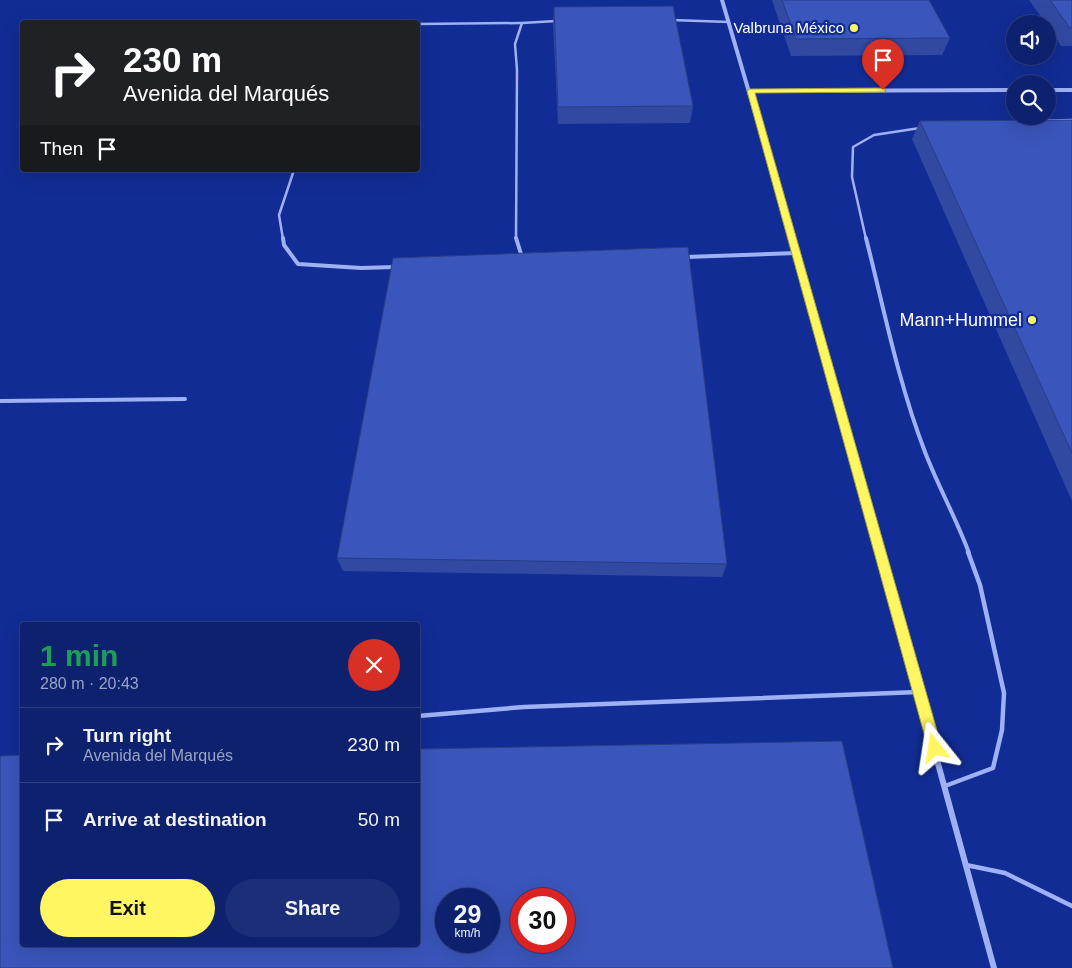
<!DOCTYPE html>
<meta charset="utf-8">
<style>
:root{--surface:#0d216f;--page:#1b2e77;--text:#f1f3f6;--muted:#9aa3c3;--line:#2d3e82;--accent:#fff661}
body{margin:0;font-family:Arial,sans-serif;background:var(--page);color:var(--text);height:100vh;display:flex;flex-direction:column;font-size:19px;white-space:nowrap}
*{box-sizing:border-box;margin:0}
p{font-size:16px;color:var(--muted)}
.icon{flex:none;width:28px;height:28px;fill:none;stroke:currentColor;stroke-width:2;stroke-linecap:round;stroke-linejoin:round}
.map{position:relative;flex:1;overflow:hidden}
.side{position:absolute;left:20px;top:622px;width:400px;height:325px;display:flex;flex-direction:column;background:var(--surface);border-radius:5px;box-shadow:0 5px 20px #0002,0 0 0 1px var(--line)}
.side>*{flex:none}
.guide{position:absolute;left:20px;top:20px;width:400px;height:152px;border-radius:5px;box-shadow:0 5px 20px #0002,0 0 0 1px var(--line);background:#202124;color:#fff;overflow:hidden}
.buttons{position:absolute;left:1006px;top:15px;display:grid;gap:10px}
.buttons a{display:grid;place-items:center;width:50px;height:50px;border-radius:50%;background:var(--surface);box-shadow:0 5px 20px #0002,0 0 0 1px var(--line);font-size:25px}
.speed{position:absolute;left:435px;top:888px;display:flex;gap:10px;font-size:25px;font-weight:700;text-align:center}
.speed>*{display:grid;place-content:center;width:65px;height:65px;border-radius:50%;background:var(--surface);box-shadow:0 5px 20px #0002,0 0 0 1px var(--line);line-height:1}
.speed small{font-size:12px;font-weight:400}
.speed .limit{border:8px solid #d22;background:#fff;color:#111}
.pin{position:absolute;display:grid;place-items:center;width:42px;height:42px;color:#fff;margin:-51px -21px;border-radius:50% 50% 50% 0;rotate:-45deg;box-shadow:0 0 5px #0007}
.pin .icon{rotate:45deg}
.me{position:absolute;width:55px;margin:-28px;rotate:345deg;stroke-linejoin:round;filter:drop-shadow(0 0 4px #0008)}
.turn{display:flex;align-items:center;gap:18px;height:105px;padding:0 20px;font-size:22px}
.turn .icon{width:65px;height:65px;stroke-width:2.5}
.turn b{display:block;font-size:35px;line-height:42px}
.then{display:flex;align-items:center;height:48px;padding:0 20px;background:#0003;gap:10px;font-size:19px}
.round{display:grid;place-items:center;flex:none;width:52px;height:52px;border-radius:26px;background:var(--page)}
.summary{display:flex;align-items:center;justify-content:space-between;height:85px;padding:0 20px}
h1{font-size:30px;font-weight:700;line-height:38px;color:#1e9e55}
.button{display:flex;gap:10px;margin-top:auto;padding:10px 20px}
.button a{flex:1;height:58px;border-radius:30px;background:var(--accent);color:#111;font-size:20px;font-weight:700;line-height:58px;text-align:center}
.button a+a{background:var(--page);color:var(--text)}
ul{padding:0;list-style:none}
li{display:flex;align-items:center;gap:15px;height:75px;padding:0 20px;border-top:1px solid var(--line)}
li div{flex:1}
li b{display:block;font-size:19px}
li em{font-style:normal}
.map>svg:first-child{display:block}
</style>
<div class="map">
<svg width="1072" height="968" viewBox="0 0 1072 968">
<rect width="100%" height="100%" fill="#112c94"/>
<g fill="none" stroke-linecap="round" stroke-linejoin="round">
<g stroke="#9fb1f3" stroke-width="2.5">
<polyline points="671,20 729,22"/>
<polyline points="418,24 522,23"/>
<polyline points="1029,121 1072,120"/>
<polyline points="283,239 279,215 294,170"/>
<polyline points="516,239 517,70 515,44 522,23 556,21"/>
<polyline points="866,239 852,177 853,147 874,135 920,128"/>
</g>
<g stroke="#9fb1f3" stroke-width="4">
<polyline points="283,238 284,245 298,264 361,268 395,267"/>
<polyline points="516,238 522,257"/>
<path d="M866,238C884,309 898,382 925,452C938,486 956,518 969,553"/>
<polyline points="686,257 796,253"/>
<polyline points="0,401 185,399"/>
</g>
<g stroke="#9fb1f3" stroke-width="4.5">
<polyline points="418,716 524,707 919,692"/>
<polyline points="945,786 993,768 1002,730 1004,693 980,585 968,552"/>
<polyline points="966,865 1005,873 1072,906"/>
</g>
<g stroke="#9fb1f3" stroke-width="4">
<polyline points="722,0 792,239"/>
<polyline points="1048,90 1072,90"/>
<polyline points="750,91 1015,90"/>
</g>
<polyline stroke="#9fb1f3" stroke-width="4.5" points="792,238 880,553"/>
<polyline stroke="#9fb1f3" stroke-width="6" points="880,552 994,968"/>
</g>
<g fill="#3249a2">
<polygon points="772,0 929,0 950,38 942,55 791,56"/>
<polygon points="1029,0 1072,0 1072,46 1061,46 1048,26 1048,24 1046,24"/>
<polygon points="554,7 693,106 690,123 558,124 553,24"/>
<polygon points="1072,120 1072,501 912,139 920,121"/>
<polygon points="337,558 727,564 722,577 343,571"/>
</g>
<g fill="#3a55bc" stroke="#293c84" fill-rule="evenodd">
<polygon points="782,0 929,0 950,38 796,39"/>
<polygon points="1050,0 1072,0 1072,28 1070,28"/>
<polygon points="673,6 693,106 558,107 554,7"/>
<polygon points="1072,120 1072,453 920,121"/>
<polygon points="688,247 727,564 337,558 393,258"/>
<path d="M842,741L893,968H0V756L22,755V945H418V749ZM446,899H489V941H446ZM521,899H564V941H521Z"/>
</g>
<polygon fill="#fff661" stroke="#a6a03f" points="883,88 885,89 885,92 755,93 942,748 940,753 935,755 930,753 928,748 747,91 750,89"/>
<g fill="#fff661" stroke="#112c94" stroke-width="2">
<circle cx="854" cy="28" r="5"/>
<circle cx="1032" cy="320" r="5"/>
</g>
<g text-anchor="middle" stroke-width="4.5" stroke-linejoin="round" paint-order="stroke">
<g font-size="15" fill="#fff" stroke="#112c94" text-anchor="end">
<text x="844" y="33">Valbruna México</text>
</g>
<g font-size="18" fill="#fff" stroke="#112c94" text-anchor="end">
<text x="1022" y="326">Mann+Hummel</text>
</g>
</g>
</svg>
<div class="buttons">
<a><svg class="icon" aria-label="sound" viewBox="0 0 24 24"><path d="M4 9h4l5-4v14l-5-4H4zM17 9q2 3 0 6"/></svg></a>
<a><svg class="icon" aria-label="search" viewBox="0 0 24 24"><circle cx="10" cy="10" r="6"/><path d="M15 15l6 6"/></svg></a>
</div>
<div class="speed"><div>29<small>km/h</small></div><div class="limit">30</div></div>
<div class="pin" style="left:883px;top:90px;background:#d93025"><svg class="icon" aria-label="arrive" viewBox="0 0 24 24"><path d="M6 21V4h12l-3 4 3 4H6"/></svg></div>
<svg class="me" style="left:935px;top:748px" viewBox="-20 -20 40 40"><path d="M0-17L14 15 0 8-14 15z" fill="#fff661" stroke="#fff" stroke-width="4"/></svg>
<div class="guide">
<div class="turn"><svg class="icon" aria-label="right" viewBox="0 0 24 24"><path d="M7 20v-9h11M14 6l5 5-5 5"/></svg><div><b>230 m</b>Avenida del Marqués</div></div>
<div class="then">Then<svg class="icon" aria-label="arrive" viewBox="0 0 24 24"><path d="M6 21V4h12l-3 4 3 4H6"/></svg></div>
</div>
<section class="side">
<div class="summary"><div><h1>1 min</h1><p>280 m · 20:43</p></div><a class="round" style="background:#d93025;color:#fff"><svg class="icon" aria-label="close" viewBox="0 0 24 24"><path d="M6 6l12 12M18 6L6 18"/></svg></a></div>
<ul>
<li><svg class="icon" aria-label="right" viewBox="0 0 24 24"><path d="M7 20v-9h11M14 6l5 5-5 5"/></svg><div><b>Turn right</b><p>Avenida del Marqués</p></div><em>230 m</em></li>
<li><svg class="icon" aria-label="arrive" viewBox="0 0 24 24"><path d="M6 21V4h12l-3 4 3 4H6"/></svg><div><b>Arrive at destination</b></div><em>50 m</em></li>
</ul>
<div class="button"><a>Exit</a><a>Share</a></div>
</section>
</div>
